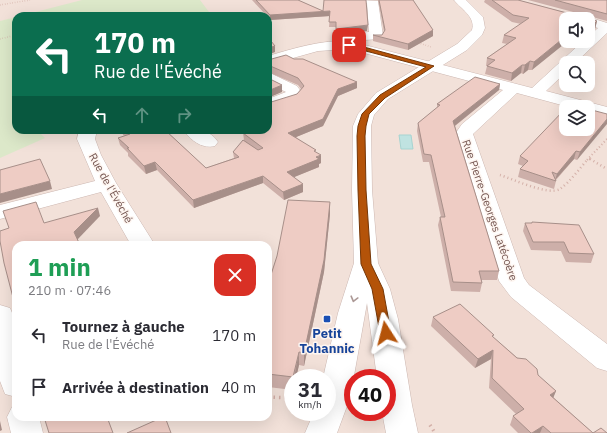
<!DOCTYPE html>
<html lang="fr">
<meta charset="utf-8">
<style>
:root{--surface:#fff;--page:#f2f2f3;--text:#2b2b33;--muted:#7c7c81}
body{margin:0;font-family:"IBM Plex Sans",sans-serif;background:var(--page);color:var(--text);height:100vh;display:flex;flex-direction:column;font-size:15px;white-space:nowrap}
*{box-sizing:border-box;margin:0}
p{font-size:13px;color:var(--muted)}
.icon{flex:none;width:22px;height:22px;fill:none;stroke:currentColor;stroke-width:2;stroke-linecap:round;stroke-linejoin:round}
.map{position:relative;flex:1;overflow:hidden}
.drawer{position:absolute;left:12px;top:241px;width:260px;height:180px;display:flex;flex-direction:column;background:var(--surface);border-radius:12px;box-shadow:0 4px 16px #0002}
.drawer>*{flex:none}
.banner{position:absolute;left:12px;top:12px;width:260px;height:122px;border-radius:12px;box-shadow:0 4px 16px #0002;background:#0b6e4f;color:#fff;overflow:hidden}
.tools{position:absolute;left:559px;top:12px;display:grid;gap:8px}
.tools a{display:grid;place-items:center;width:36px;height:36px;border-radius:8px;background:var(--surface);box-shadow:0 4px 16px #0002;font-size:20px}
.speed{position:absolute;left:284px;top:369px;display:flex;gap:8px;font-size:20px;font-weight:700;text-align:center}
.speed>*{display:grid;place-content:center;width:52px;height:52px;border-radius:50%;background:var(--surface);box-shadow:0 4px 16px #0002;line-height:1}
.speed small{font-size:10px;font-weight:400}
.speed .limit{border:6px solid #d22;background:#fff;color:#111}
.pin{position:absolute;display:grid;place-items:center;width:34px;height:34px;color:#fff;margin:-17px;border-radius:8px;box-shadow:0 2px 6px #0006}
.me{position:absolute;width:44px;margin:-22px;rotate:351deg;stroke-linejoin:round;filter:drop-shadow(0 0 3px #0008)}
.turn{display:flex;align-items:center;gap:14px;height:84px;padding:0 16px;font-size:18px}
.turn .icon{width:52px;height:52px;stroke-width:2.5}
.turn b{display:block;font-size:28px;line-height:34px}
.lanes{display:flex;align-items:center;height:38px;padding:0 16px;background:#0003;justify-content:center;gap:20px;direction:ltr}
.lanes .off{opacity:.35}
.round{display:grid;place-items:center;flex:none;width:42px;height:42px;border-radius:12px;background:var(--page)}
.overview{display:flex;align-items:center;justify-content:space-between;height:68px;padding:0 16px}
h1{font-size:24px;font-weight:800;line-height:30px;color:#1e9e55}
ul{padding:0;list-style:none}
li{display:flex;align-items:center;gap:12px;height:52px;padding:0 16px}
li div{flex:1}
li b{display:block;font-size:15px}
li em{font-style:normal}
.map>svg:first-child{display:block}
</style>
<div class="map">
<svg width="607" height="433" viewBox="0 0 607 433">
<rect width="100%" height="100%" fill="#fbf1ea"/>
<path fill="#f2e1d9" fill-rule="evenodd" d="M0,0H607V433H0ZM16,16H268V130H16ZM566,19H588V41H566ZM566,63H588V85H566ZM566,107H588V129H566ZM16,245H268V417H16ZM293,378H327V412H293ZM353,378H387V412H353Z"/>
<g fill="#dce8c9">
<polygon points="82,0 200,0 212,16 20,16"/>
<polygon points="16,17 16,45 14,46 16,54 16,130 37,130 45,138 0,158 0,21"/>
</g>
<polygon fill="#c0e3e1" stroke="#a7d4d1" points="399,135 411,135 413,149 401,149"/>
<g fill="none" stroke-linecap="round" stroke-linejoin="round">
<g stroke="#ccb7b1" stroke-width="1">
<g id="minor">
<polygon points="360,0 378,1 383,36 381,39 348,41 343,40 341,37 343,34 369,32 367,3 362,2"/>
<path d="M588,17L607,23V33L575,63H566V72L546,91L607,107V117L588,112V107H569L517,93L473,134L524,278L529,285L607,344V371L597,368L511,297L499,281L455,134L462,124L503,90L349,49L318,51L268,65V56C295,48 321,40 349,41L532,88L583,41H588V37L598,28L588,25V19H583Z"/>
<polygon points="268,72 297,86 302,93 297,99 268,109 268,99 286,92 268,83"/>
<polygon points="79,130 97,130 95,139 101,155 116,183 155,245 131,245 101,192 0,219 0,205 95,181 77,139"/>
<path d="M186,130C200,130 210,130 218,142L215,146C204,149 192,142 185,132Z"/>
<polygon points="0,305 10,308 13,315 16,325 16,397 5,394 0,381"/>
<polygon points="16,406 16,417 39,417 43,433 11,433 7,417 12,407"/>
</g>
</g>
<g stroke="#ccb7b1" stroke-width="1">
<path id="tertiary" d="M454,0H466L483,17L485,28L482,35L467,50L388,99L374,115L371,126L372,190L378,263L390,289L398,319L412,405L418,433H386L382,412H387V378H377L367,303L350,398L337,433H305L314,412H327V378H323L338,313L354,263L352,190L353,126L358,114L376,93L457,44L472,30C476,17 461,9 454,0Z"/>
</g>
<g stroke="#d3afa7" stroke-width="1.5" stroke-dasharray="0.5 2" stroke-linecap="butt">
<polyline points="0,5 30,0"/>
<polyline points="0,39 16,35"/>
<polyline points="416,42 431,47"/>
</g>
<g stroke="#d3afa7" stroke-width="2" stroke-dasharray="1 2.5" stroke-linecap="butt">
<polyline points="589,159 592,160"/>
<polyline points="587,160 607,139"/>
</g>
<g stroke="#d3afa7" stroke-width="2.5" stroke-dasharray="1 3" stroke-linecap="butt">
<polyline points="590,159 607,169"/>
<path d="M500,175C513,179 548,196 560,189C569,183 580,168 588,159"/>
</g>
<g stroke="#d3afa7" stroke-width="3.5" stroke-dasharray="1.5 4" stroke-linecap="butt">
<polyline points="268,397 293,398"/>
<polyline points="430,425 435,433"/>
</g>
<use href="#minor" fill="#fff" fill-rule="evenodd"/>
<use href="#tertiary" fill="#fff" fill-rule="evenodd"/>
</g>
<g fill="#cdafa9">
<polygon points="252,0 298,0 367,31 336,34 336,27 329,27 330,16 270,20 268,17 268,16 267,16"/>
<polygon points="378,0 413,0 433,36 408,50 373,41 373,35 382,35 384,32"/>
<polygon points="485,0 518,0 567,13 577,13 528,0 607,0 607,21 589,16 589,19 597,21 595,29 592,31 588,31 588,19 566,19 532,70 528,70 523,74 521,73 511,81 485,74 487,66 486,66 487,58 507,44 502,43 504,35 521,24 512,22 484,2"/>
<polygon points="294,59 357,82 357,88 338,96 323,126 296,137 316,152 321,163 319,164 319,167 294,177 303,192 284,200 263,183 194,208 157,170 146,174 128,156 128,153 120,145 118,138 125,136 123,135 122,130 165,130 206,168 234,158 233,152 244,140 243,133 246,132 244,130 268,130 301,89 298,85 268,72 268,60"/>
<polygon points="500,84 499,90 455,126 499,271 497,280 481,280 482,283 480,292 451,291 438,225 440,217 441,217 429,162 423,162 417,131 418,123 437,108 437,104"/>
<polygon points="607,114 577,160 574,159 556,180 556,181 554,189 518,177 520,169 523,166 518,164 520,156"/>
<polygon points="330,214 324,272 304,366 299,365 296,378 293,378 293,390 268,387 268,284"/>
<polygon points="532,222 594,254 591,263 566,262 561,251 531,250 523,231 525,223 532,223"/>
<polygon points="433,317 493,337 556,391 553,397 593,433 607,433 518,433 510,425 513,416 516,414 489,388 491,359 475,368 431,326"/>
</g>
<g fill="#a78f89">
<polygon points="330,11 330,16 270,20 270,15"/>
<polygon points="597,21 595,29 592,31 594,24"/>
<polygon points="368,25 367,31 336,34 336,29"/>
<polygon points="433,30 433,36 408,50 408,44"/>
<polygon points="566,36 566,41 568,41 532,70 534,62"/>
<polygon points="275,46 275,52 268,55 268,48"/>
<polygon points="530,61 528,70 523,74 525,65"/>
<polygon points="522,65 521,73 511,81 512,73"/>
<polygon points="357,82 357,88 338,96 323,126 289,140 288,133 338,89"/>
<polygon points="500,84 499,90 452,128 453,121"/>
<polygon points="282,85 282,92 268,98 268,91"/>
<polygon points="607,119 607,124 577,160 580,152"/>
<polygon points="576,151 574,159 555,180 557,174"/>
<polygon points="321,155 321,163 319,164 319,167 287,180 287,172"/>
<polygon points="155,162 157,170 146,174 144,166"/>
<polygon points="263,176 263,183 194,208 193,200"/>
<polygon points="50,181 52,189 0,203 0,194"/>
<polygon points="303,184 303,192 284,200 283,192"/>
<polygon points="330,202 330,214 324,272 304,366 304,353"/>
<polygon points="98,208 100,216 77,240 74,232"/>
<polygon points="493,350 491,359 475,368 478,359"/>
<polygon points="299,352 299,365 296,378 294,378"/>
<polygon points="556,391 552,401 550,395"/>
<polygon points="0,421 2,430 0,431"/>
<polygon points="543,426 540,433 532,433"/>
</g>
<g fill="#eeccc4" stroke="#a78f89">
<polygon points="256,0 298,0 323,11 324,0 366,0 368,25 336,29 336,22 329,22 330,11 270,15"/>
<polygon points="379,0 413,0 433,30 408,44 373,35 382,35 385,30"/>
<polygon points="492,0 518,0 567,13 588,13 589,19 597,21 594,24 588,23 588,19 566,19 566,36 534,62 530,61 525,65 522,65 512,73 487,66 495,60 487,58 516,38 504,35 529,18 513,15"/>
<polygon points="555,0 607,0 607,14"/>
<polygon points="268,40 271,41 275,46 268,48"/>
<polygon points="286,55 294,59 303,59 357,82 338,89 323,119 288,133 316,150 314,151 321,155 316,157 319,159 287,172 303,184 283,192 263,176 193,200 155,162 144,166 127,148 129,148 118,138 130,134 125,130 165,130 206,168 239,157 233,152 243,140 258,150 263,148 243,133 251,130 268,130 268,103 297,94 304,86 298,78 268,65 268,60"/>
<polygon points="475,77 500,84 453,121 499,271 479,271 482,283 453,282 440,217 445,217 431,155 424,154 418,123 440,105 437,104"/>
<polygon points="268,78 282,85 268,91"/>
<polygon points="572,104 582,107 567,107 569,105"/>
<polygon points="566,108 566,129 588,129 588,109 607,114 607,119 580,152 576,151 557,174 552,172 556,181 520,169 528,161 520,156"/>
<polygon points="40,159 50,181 0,194 0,170"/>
<polygon points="288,200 330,202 324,260 304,353 299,352 293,377 268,374 268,284 277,256"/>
<polygon points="36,202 44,223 98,208 74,232 80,245 16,245 16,309 4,263 0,241 0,231 9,228 3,211"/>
<polygon points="532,222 579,225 594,254 569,253 564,242 533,242 525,223 532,223"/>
<polygon points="460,304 494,335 492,336 517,358 526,359 537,369 538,375 556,391 550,395 593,433 601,428 607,433 551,433 543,426 532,433 531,433 513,416 524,409 492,378 493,350 478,359 433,317"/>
<polygon points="44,417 107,417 113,433 49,433"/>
<polygon points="163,417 165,417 171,433 127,433"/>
</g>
<defs><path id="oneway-chevron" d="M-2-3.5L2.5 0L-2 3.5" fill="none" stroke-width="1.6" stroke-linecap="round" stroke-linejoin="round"/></defs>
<use stroke="#ac9996" href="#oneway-chevron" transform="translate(354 299) rotate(105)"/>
<polygon fill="#b45309" stroke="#753606" points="349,43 434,66 385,98 369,114 366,126 365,136 366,190 371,264 383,289 391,333 390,336 386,337 382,336 380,333 372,289 361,264 358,190 357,136 358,126 362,114 380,95 426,67 347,46 347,45"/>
<rect fill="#1a4fb4" stroke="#fef6f1" stroke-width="1.5" x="323" y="315" width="8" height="8" rx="2"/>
<g text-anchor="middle" stroke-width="3" stroke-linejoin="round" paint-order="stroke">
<g font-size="11" fill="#745550" stroke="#fef6f1">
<text transform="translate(111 188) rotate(61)" y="4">Rue de l'Évéché</text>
<text transform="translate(490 210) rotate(71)" y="4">Rue Pierre-Georges Latécoère</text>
</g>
<g font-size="13" font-weight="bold" fill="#164399" stroke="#fef6f1">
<text x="327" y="338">Petit<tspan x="327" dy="15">Tohannic</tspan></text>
</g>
</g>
</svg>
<div class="tools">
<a><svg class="icon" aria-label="sound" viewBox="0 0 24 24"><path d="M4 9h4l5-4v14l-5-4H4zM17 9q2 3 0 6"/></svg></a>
<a><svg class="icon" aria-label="search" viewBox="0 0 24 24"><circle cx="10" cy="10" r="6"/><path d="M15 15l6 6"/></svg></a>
<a><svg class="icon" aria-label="layers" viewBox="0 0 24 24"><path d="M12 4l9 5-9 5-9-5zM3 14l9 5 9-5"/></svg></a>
</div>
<div class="speed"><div>31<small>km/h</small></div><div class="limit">40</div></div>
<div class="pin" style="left:349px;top:45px;background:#d93025"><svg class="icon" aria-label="arrive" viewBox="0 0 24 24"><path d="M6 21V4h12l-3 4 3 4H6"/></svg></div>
<svg class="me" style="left:386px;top:333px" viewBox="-20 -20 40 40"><path d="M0-17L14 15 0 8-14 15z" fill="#b45309" stroke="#fff" stroke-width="4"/></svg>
<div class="banner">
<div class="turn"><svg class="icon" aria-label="left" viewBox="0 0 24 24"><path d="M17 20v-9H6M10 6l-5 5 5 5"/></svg><div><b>170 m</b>Rue de l'Évéché</div></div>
<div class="lanes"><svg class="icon" aria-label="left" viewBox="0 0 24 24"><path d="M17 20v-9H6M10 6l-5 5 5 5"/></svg><svg class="icon off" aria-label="ahead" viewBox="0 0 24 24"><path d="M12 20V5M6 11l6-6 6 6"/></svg><svg class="icon off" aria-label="right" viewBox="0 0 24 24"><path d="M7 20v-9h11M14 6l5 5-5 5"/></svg></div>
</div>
<section class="drawer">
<div class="overview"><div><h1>1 min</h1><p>210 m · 07:46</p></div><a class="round" style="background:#d93025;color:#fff"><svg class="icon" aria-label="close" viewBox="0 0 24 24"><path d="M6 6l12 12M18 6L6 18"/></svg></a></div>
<ul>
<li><svg class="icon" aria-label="left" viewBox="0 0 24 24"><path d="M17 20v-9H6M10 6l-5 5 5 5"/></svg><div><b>Tournez à gauche</b><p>Rue de l'Évéché</p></div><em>170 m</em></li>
<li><svg class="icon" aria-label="arrive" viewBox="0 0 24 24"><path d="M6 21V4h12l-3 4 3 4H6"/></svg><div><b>Arrivée à destination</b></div><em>40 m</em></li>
</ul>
</section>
</div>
